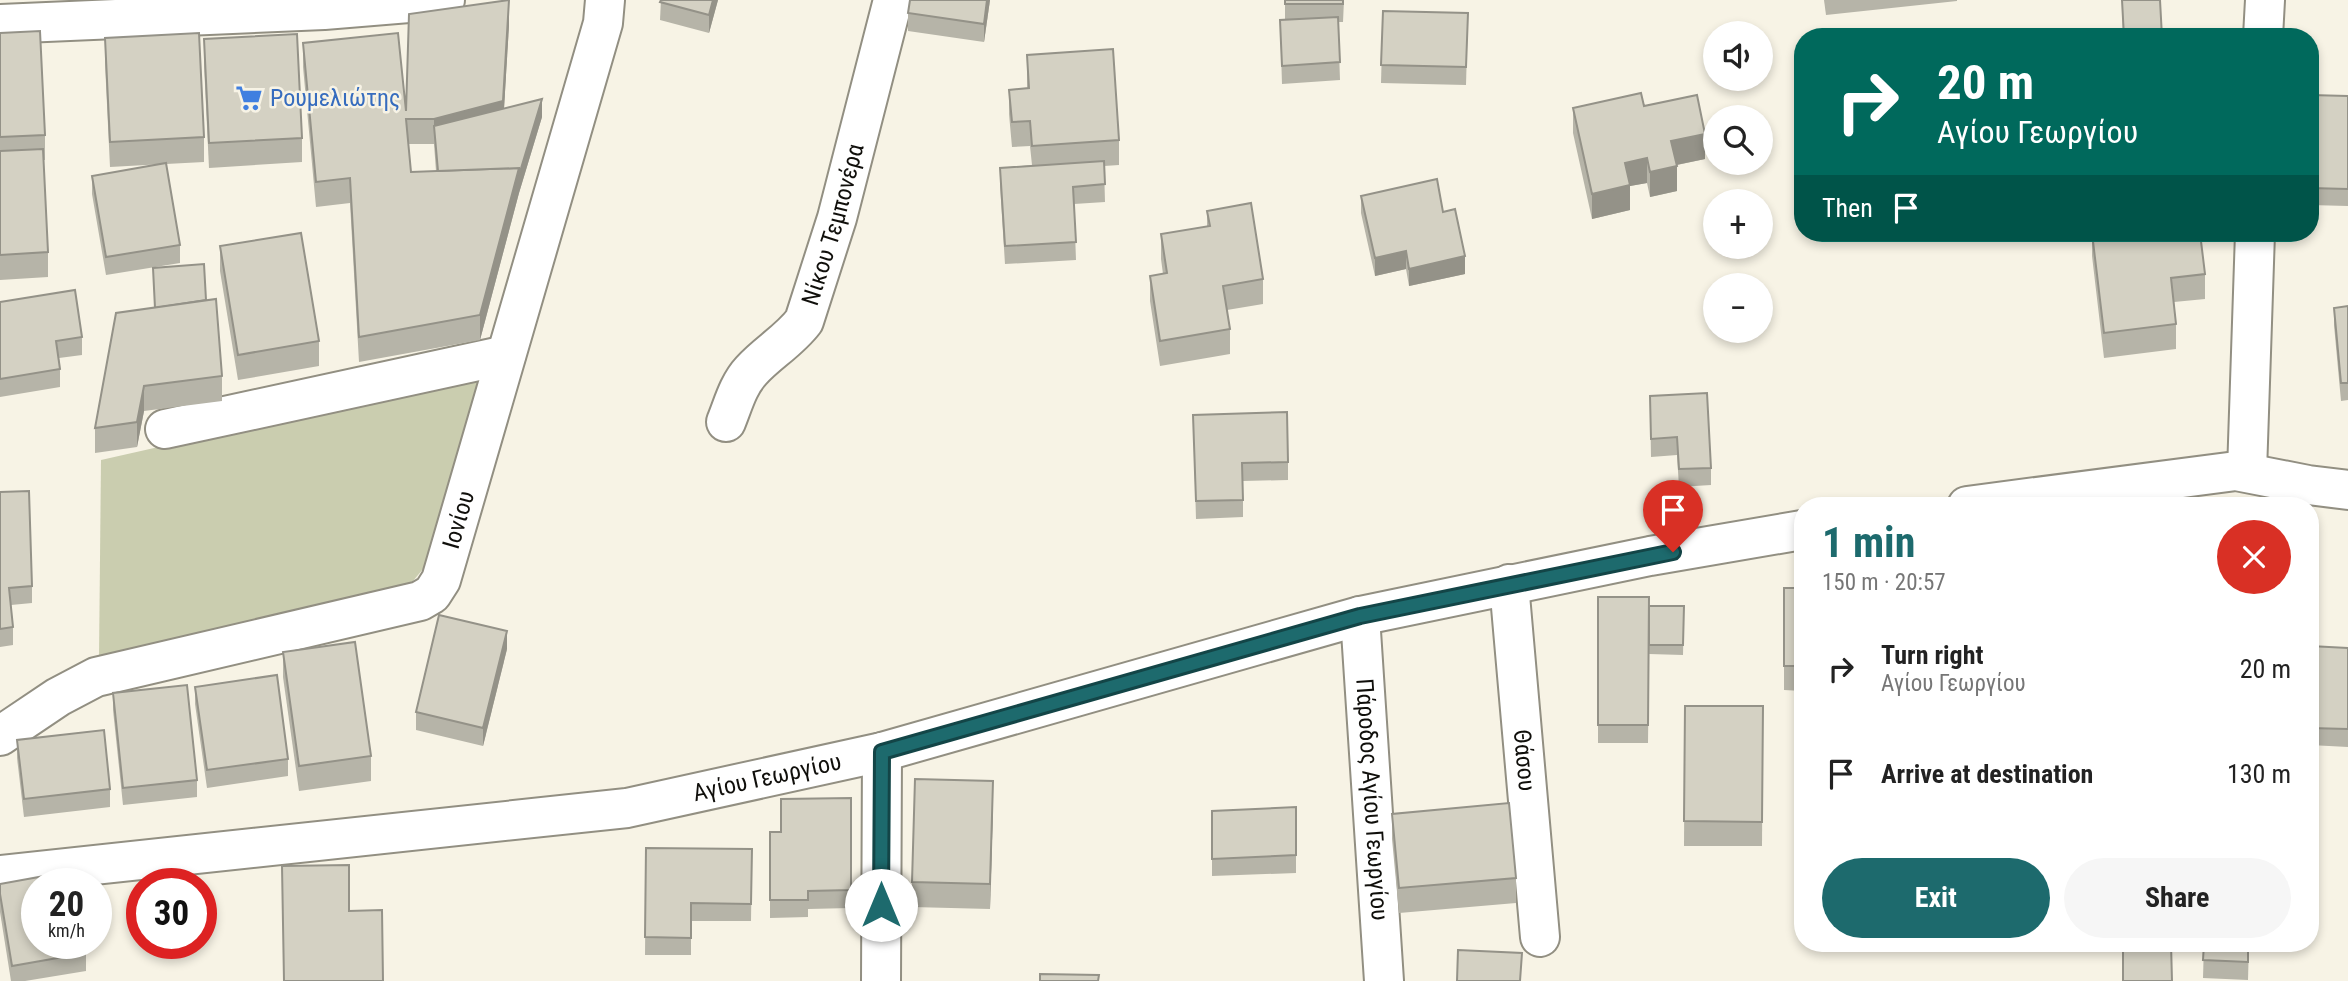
<!DOCTYPE html>
<meta charset="utf-8">
<style>
:root{--surface:#fff;--page:#f6f6f6;--text:#222;--muted:#767676;--accent:#1d6a6d}
body{margin:0;font-family:"Roboto Condensed",sans-serif;background:var(--page);color:var(--text);height:100vh;display:flex;flex-direction:column;font-size:26px;white-space:nowrap}
*{box-sizing:border-box;margin:0}
p{font-size:23px;color:var(--muted)}
.icon{flex:none;width:38px;height:38px;fill:none;stroke:currentColor;stroke-width:2;stroke-linecap:round;stroke-linejoin:round}
.map{position:relative;flex:1;overflow:hidden}
.panel{position:absolute;left:1794px;top:497px;width:525px;height:455px;display:flex;flex-direction:column;background:var(--surface);border-radius:28px;box-shadow:0 4px 10px #0003}
.panel>*{flex:none}
.hud{position:absolute;left:1794px;top:28px;width:525px;height:214px;border-radius:28px;box-shadow:0 4px 10px #0003;background:#00695c;color:#fff;overflow:hidden}
.controls{position:absolute;left:1703px;top:21px;display:grid;gap:14px}
.controls a{display:grid;place-items:center;width:70px;height:70px;border-radius:50%;background:var(--surface);box-shadow:0 4px 10px #0003;font-size:35px}
.speed{position:absolute;left:21px;top:868px;display:flex;gap:14px;font-size:35px;font-weight:700;text-align:center}
.speed>*{display:grid;place-content:center;width:91px;height:91px;border-radius:50%;background:var(--surface);box-shadow:0 4px 10px #0003;line-height:1}
.speed small{font-size:18px;font-weight:400}
.speed .limit{border:10px solid #d22;background:#fff;color:#111}
.pin{position:absolute;display:grid;place-items:center;width:60px;height:60px;color:#fff;margin:-72px -30px;border-radius:50% 50% 50% 0;rotate:-45deg;box-shadow:0 0 7px #0007}
.pin .icon{rotate:45deg}
.me{position:absolute;width:77px;margin:-38px;rotate:0deg;stroke-linejoin:round;filter:drop-shadow(0 0 5px #0008)}
.turn{display:flex;align-items:center;gap:24px;height:147px;padding:0 28px;font-size:32px}
.turn .icon{width:91px;height:91px;stroke-width:2.5}
.turn b{display:block;font-size:49px;line-height:60px}
.then{display:flex;align-items:center;height:66px;padding:0 28px;background:#0003;gap:14px;font-size:26px}
.round{display:grid;place-items:center;flex:none;width:74px;height:74px;border-radius:37px;background:var(--page)}
.headline{display:flex;align-items:center;justify-content:space-between;height:119px;padding:0 28px}
h1{font-size:42px;font-weight:700;line-height:52px;color:var(--accent)}
.cta{display:flex;gap:14px;margin-top:auto;padding:14px 28px}
.cta a{flex:1;height:80px;border-radius:42px;background:var(--accent);color:#fff;font-size:28px;font-weight:700;line-height:80px;text-align:center}
.cta a+a{background:var(--page);color:var(--text)}
ul{padding:0;list-style:none}
li{display:flex;align-items:center;gap:21px;height:105px;padding:0 28px}
li div{flex:1}
li b{display:block;font-size:26px}
li em{font-style:normal}
.map>svg:first-child{display:block}
</style>
<div class="map">
<svg width="2348" height="981" viewBox="0 0 2348 981">
<rect width="100%" height="100%" fill="#f7f3e5"/>
<polygon fill="#cacdaf" points="481,374 428,563 413,581 395,595 99,658 101,460"/>
<g fill="none" stroke-linecap="round" stroke-linejoin="round">
<g stroke="#928f82" stroke-width="42">
<g id="street">
<polyline points="2263,37 2265,0"/>
<path id="s1" d="M726,422C733,405 738,385 751,371C767,353 789,341 804,321L837,218L893,0"/>
<polyline points="165,429 506,355"/>
<polyline points="2247,472 2255,233"/>
<path id="s2" d="M1509,584L1540,937"/>
<path id="s3" d="M1360,616L1384,981"/>
<path id="s4" d="M0,736L58,697L96,677L420,601L432,594L441,580L603,23L605,0"/>
<polyline points="881,981 882,752"/>
</g>
</g>
<g stroke="#928f82" stroke-width="42">
<g id="secondary">
<polyline points="0,24 324,10 445,0"/>
<polyline points="1967,506 2236,471 2308,485 2348,490"/>
<path id="s5" d="M0,875L627,808L882,752L1360,616L1650,556L1802,530"/>
</g>
</g>
<use href="#street" stroke="#fff" stroke-width="38"/>
<use href="#secondary" stroke="#fff" stroke-width="38"/>
</g>
<g fill="#b6b4a8" fill-rule="evenodd">
<polygon points="661,0 718,0 709,33 660,20"/>
<polygon points="910,0 990,0 984,42 908,31 908,13"/>
<polygon points="1344,0 1343,22 1338,22 1340,80 1282,84 1280,20 1285,20 1285,4"/>
<polygon points="1824,0 1957,0 1957,1 1826,15"/>
<polygon points="2122,0 2162,37 2123,37"/>
<polygon points="1383,11 1468,13 1466,85 1381,83"/>
<path d="M509,25L504,108L542,117L519,193L480,340L359,362L350,203L316,207L303,67V43L406,111ZM408,144H434L436,171L411,172Z"/>
<polygon points="0,33 45,135 45,160 43,160 48,252 48,277 0,280"/>
<polygon points="105,38 204,137 204,162 166,164 180,245 180,263 106,275 92,194 92,176 164,164 110,167 105,63"/>
<polygon points="204,39 302,138 302,162 209,168 204,64"/>
<polygon points="1027,55 1119,140 1119,165 1104,166 1105,202 1074,204 1076,260 1005,264 1000,185 1000,168 1032,165 1030,146 1012,147 1009,114 1009,90 1027,88"/>
<polygon points="2310,95 2348,96 2348,206 2310,205"/>
<polygon points="1573,108 1705,159 1677,165 1677,191 1650,197 1647,183 1630,186 1630,210 1592,219 1573,133"/>
<polygon points="1361,196 1443,212 1465,274 1409,286 1406,269 1375,276 1361,213"/>
<polygon points="1207,211 1263,279 1263,304 1227,310 1230,329 1230,354 1160,366 1150,301 1150,276 1163,274 1161,259 1161,234 1207,227"/>
<polygon points="2092,233 2205,274 2205,299 2174,302 2176,324 2176,349 2104,358 2092,256"/>
<polygon points="220,246 319,341 319,366 238,380 220,271"/>
<polygon points="153,277 206,300 222,376 222,401 144,411 137,447 95,453 95,428 155,308"/>
<polygon points="0,302 82,337 82,355 59,358 60,369 60,387 0,397"/>
<polygon points="2348,306 2348,400 2341,401 2334,325 2334,308"/>
<polygon points="1650,396 1711,468 1711,485 1679,487 1677,455 1651,457"/>
<polygon points="1193,415 1288,462 1288,480 1243,481 1243,517 1196,519"/>
<polygon points="0,492 32,586 32,603 11,605 13,627 13,645 0,647"/>
<polygon points="1784,588 1802,588 1802,691 1784,690"/>
<polygon points="1598,597 1649,606 1684,606 1683,655 1649,654 1648,743 1598,743"/>
<polygon points="2310,646 2348,648 2348,747 2310,745"/>
<polygon points="507,649 483,746 416,730 416,712"/>
<polygon points="283,652 371,756 371,781 299,791 283,677"/>
<polygon points="195,687 288,759 288,776 207,788 195,704"/>
<polygon points="113,693 197,780 197,797 123,805 113,710"/>
<polygon points="1685,706 1763,706 1762,846 1684,846"/>
<polygon points="17,740 110,789 110,807 24,817 17,758"/>
<polygon points="851,798 851,908 808,909 808,917 770,918 770,832 781,832"/>
<polygon points="993,806 990,909 912,907 912,882"/>
<polygon points="1296,807 1296,873 1212,876 1212,811"/>
<polygon points="1392,814 1516,878 1516,903 1399,913 1392,839"/>
<polygon points="646,848 752,849 751,921 691,921 691,955 645,955"/>
<polygon points="0,884 86,953 86,971 25,981 11,981 0,912"/>
<polygon points="2204,943 2249,943 2248,980 2203,978"/>
</g>
<g fill="#949288">
<polygon points="509,0 509,25 503,126 434,126 434,119"/>
<polygon points="713,0 718,0 709,33 709,15"/>
<polygon points="987,0 990,0 984,42 984,24"/>
<polygon points="542,99 542,117 519,193 480,340 480,315 519,168"/>
<polygon points="1705,134 1705,159 1671,166 1671,141"/>
<polygon points="1647,158 1647,183 1630,186 1630,210 1592,219 1592,194 1625,163"/>
<polygon points="1677,166 1677,191 1650,197 1650,172"/>
<polygon points="1406,251 1406,269 1375,276 1375,258"/>
<polygon points="1465,256 1465,274 1409,286 1409,269"/>
<polygon points="144,386 144,411 137,447 137,422"/>
<polygon points="507,631 507,649 483,746 483,728"/>
<polygon points="993,781 993,806 990,909 990,884"/>
</g>
<g fill="#d4d1c3" stroke="#949288" stroke-width="2">
<polygon points="509,0 503,101 434,119 406,119 411,172 519,168 480,315 359,337 350,178 316,182 303,43 398,33 406,111 409,14"/>
<polygon points="661,0 713,0 709,15 660,2"/>
<polygon points="910,0 987,0 984,24 908,13"/>
<rect x="1285" y="0" width="58" height="4"/>
<polygon points="2122,0 2160,0 2162,37 2124,37"/>
<polygon points="1383,11 1468,13 1466,67 1381,65"/>
<polygon points="1338,17 1340,62 1282,66 1280,20"/>
<polygon points="40,31 45,135 0,137 0,33"/>
<polygon points="199,33 204,137 110,142 105,38"/>
<polygon points="297,34 302,138 209,143 204,39"/>
<polygon points="1113,49 1119,140 1032,146 1030,121 1012,122 1009,90 1029,88 1027,55"/>
<polygon points="1641,93 1644,106 1697,95 1705,134 1671,141 1677,166 1650,172 1647,158 1625,163 1630,185 1592,194 1573,108"/>
<polygon points="2310,95 2348,96 2348,189 2310,188"/>
<polygon points="542,99 519,175 519,168 438,171 434,126"/>
<polygon points="43,149 48,252 0,255 0,151"/>
<polygon points="1104,161 1105,184 1073,187 1076,242 1005,246 1000,168"/>
<polygon points="166,163 180,245 106,257 92,176"/>
<polygon points="1437,179 1443,212 1455,209 1465,256 1409,269 1406,251 1375,258 1361,196"/>
<polygon points="1251,203 1263,279 1223,286 1230,329 1160,341 1150,276 1167,273 1161,234 1210,226 1207,211"/>
<polygon points="301,233 319,341 238,355 220,246"/>
<polygon points="2092,233 2200,233 2205,274 2171,278 2176,324 2104,333"/>
<polygon points="204,264 206,300 155,308 153,268"/>
<polygon points="75,290 82,337 56,341 60,369 0,379 0,302"/>
<polygon points="216,299 222,376 144,386 137,422 95,428 116,313"/>
<polygon points="2348,306 2348,383 2341,383 2334,308"/>
<polygon points="1707,393 1711,468 1679,469 1677,437 1651,439 1650,396"/>
<polygon points="1287,412 1288,462 1242,463 1243,500 1196,501 1193,415"/>
<polygon points="29,491 32,586 9,588 13,627 0,629 0,492"/>
<rect x="1784" y="588" width="18" height="78"/>
<polygon points="1598,597 1649,597 1648,725 1598,725"/>
<polygon points="1649,606 1684,606 1683,645 1649,645"/>
<polygon points="439,615 507,631 483,728 416,712"/>
<polygon points="355,642 371,756 299,766 283,652"/>
<polygon points="2310,646 2348,648 2348,729 2310,728"/>
<polygon points="277,675 288,759 207,770 195,687"/>
<polygon points="187,685 197,780 123,788 113,693"/>
<polygon points="1685,706 1763,706 1762,822 1684,821"/>
<polygon points="104,730 110,789 24,799 17,740"/>
<polygon points="915,779 993,781 990,884 912,882"/>
<polygon points="851,798 851,890 808,891 808,900 770,900 770,832 781,832 781,799"/>
<polygon points="1509,803 1516,878 1399,888 1392,814"/>
<polygon points="1296,807 1296,855 1212,859 1212,811"/>
<polygon points="646,848 752,849 751,904 691,903 691,938 645,937"/>
<polygon points="349,865 349,911 382,910 383,981 284,981 282,866"/>
<polygon points="72,871 74,884 37,884 37,943 84,943 86,953 12,966 0,894 0,884"/>
<polygon points="2123,943 2171,943 2172,981 2123,981"/>
<polygon points="2204,943 2248,943 2248,962 2203,960"/>
<polygon points="1458,950 1522,953 1520,981 1457,981"/>
<polygon points="1040,974 1099,975 1098,981 1040,981"/>
</g>
<g fill="none" stroke-linecap="round" stroke-linejoin="round">
<g stroke="#134547" stroke-width="18">
<polyline id="route" points="881,905 882,752 1360,616 1673,552"/>
</g>
<use href="#route" stroke="#1d6a6d" stroke-width="12"/>
</g>
<defs>
<g id="supermarket-bare" transform="scale(2.1)"><path d="M-6-5.5h2.5l.6 2H6L4.5 2H-2.5L-4.4-4H-6ZM-1.5 3.2a1.3 1.3 0 1 0 .1 0ZM3 3.2a1.3 1.3 0 1 0 .1 0Z" fill="#3f7fe0" stroke="#f7f3e5" stroke-width="2.5" paint-order="stroke"/></g>
</defs>
<g fill-rule="evenodd">
<use href="#supermarket-bare" x="249" y="98"/>
</g>
<g text-anchor="middle" stroke-width="5" stroke-linejoin="round" paint-order="stroke">
<g font-size="24" fill="#366cbe" stroke="#f7f3e5" text-anchor="start">
<text x="270" y="106">Ρουμελιώτης</text>
</g>
<g font-size="24" fill="#100f0b" stroke="#f7f3e5">
<text dy="8" stroke="none"><textPath href="#s1" startOffset="231">Νίκου Τεμπονέρα</textPath></text>
<text dy="8" stroke="none"><textPath href="#s4" startOffset="539">Ιονίου</textPath></text>
<text dy="8" stroke="none"><textPath href="#s2" startOffset="177">Θάσου</textPath></text>
<text dy="8" stroke="none"><textPath href="#s5" startOffset="774">Αγίου Γεωργίου</textPath></text>
<text dy="8" stroke="none"><textPath href="#s3" startOffset="184">Πάροδος Αγίου Γεωργίου</textPath></text>
</g>
</g>
</svg>
<div class="controls">
<a><svg class="icon" aria-label="sound" viewBox="0 0 24 24"><path d="M4 9h4l5-4v14l-5-4H4zM17 9q2 3 0 6"/></svg></a>
<a><svg class="icon" aria-label="search" viewBox="0 0 24 24"><circle cx="10" cy="10" r="6"/><path d="M15 15l6 6"/></svg></a>
<a>+</a>
<a>−</a>
</div>
<div class="speed"><div>20<small>km/h</small></div><div class="limit">30</div></div>
<div class="pin" style="left:1673px;top:552px;background:#d93025"><svg class="icon" aria-label="arrive" viewBox="0 0 24 24"><path d="M6 21V4h12l-3 4 3 4H6"/></svg></div>
<svg class="me" style="left:881px;top:905px" viewBox="-20 -20 40 40"><circle r="19" fill="#fff"/><path d="M0-13L10 11 0 6-10 11z" fill="#1d6a6d"/></svg>
<div class="hud">
<div class="turn"><svg class="icon" aria-label="right" viewBox="0 0 24 24"><path d="M7 20v-9h11M14 6l5 5-5 5"/></svg><div><b>20 m</b>Αγίου Γεωργίου</div></div>
<div class="then">Then<svg class="icon" aria-label="arrive" viewBox="0 0 24 24"><path d="M6 21V4h12l-3 4 3 4H6"/></svg></div>
</div>
<section class="panel">
<div class="headline"><div><h1>1 min</h1><p>150 m · 20:57</p></div><a class="round" style="background:#d93025;color:#fff"><svg class="icon" aria-label="close" viewBox="0 0 24 24"><path d="M6 6l12 12M18 6L6 18"/></svg></a></div>
<ul>
<li><svg class="icon" aria-label="right" viewBox="0 0 24 24"><path d="M7 20v-9h11M14 6l5 5-5 5"/></svg><div><b>Turn right</b><p>Αγίου Γεωργίου</p></div><em>20 m</em></li>
<li><svg class="icon" aria-label="arrive" viewBox="0 0 24 24"><path d="M6 21V4h12l-3 4 3 4H6"/></svg><div><b>Arrive at destination</b></div><em>130 m</em></li>
</ul>
<div class="cta"><a>Exit</a><a>Share</a></div>
</section>
</div>
